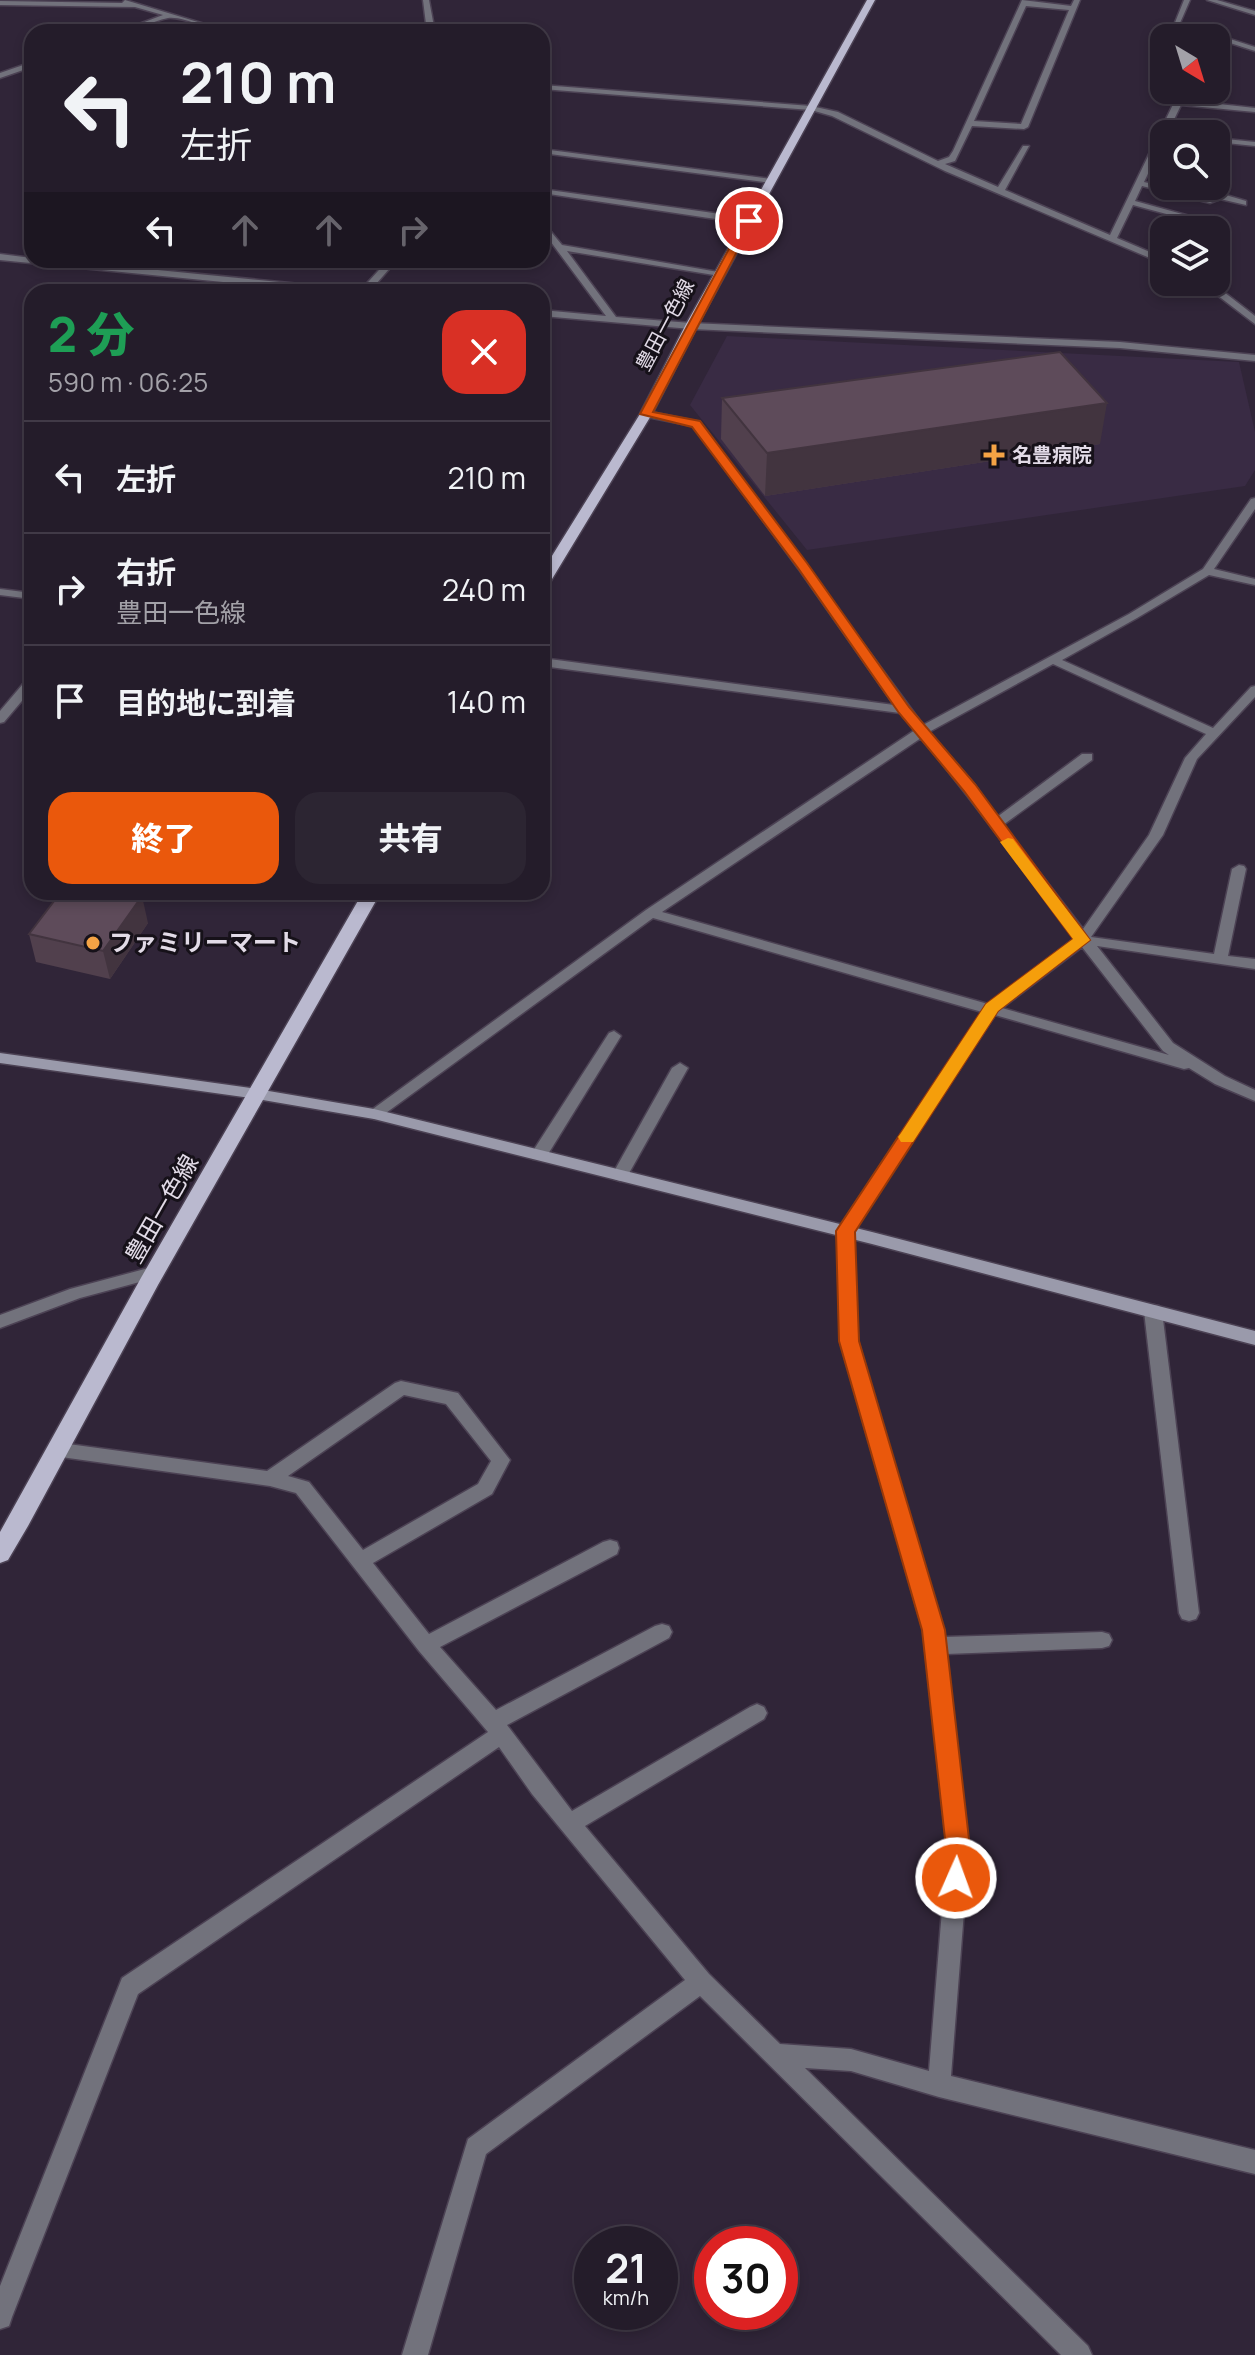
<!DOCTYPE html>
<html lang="ja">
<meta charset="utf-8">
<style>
:root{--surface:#241c2a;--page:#2c2532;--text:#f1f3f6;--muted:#a3a1a8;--line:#413a47;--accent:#ea580c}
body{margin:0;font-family:Manrope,"Noto Sans JP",sans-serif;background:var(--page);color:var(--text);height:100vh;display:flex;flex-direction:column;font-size:30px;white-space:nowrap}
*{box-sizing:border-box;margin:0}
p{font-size:26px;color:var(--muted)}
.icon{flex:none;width:44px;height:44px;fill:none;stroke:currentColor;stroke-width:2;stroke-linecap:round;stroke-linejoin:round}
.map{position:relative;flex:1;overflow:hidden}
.side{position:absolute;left:24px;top:284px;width:526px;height:616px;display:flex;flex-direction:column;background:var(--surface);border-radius:24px;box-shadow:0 4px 12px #0003,0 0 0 2px var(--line)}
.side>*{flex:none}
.banner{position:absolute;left:24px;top:24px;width:526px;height:244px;border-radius:24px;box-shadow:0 4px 12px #0003,0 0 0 2px var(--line);background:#241c2a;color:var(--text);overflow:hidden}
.needle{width:52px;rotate:142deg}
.fabs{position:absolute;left:1150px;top:24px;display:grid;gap:16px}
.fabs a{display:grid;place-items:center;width:80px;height:80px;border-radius:16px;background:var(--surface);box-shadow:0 4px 12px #0003,0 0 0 2px var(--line);font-size:40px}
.speed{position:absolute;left:574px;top:2226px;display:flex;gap:16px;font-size:40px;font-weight:700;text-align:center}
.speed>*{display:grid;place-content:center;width:104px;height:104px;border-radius:50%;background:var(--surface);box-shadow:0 4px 12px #0003,0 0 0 2px var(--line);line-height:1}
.speed small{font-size:20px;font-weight:400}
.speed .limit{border:12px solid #d22;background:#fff;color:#111}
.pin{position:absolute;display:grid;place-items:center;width:68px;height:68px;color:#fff;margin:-34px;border:4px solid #fff;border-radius:50%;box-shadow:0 2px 8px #0007}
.me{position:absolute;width:88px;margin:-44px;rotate:2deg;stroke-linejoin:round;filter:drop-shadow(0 0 6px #0008)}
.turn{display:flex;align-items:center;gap:28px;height:168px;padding:0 24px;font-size:36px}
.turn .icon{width:104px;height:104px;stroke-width:2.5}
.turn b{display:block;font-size:56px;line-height:68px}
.lanes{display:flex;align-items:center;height:76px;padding:0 24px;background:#0003;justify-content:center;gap:40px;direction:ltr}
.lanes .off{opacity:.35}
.round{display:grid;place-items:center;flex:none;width:84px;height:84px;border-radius:24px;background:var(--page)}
.headline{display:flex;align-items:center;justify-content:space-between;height:136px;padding:0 24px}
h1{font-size:48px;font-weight:800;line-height:60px;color:#1e9e55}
.button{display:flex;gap:16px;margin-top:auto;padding:16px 24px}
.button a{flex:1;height:92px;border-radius:24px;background:var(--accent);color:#fff;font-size:32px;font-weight:800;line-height:92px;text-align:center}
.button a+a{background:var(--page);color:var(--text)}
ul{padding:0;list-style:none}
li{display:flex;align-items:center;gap:24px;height:112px;padding:0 24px;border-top:2px solid var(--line)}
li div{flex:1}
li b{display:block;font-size:30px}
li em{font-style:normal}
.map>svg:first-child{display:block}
</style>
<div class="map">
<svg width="1255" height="2355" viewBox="0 0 1255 2355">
<rect width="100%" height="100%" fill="#302538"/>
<polygon fill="#392b44" points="727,336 1239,362 1255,432 1255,470 1245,486 807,550 690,405"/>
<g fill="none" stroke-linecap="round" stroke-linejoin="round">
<g stroke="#4c4254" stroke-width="3">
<g id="street">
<path d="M125,0L231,32C211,32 185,16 168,18C151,21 137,32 118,32L163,15L135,7L0,5V1L122,3Z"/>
<polygon points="423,0 429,0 435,32 427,32"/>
<path d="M1022,0L1071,6L1074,0H1080L1028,127L1024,129L972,126L955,161L945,164L998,187L1023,146H1029L1005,190L1110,235L1180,90H1188L1183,100L1255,108V112L1181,105L1167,134H1164V140L1144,182L1209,197L1219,193L1246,201V205L1220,199L1210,203L1142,186L1135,201L1215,223L1211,226L1133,205L1117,238L1164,258V264L945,171L832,116L811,110L542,89V85L811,106L838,112L938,161L949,157L953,151ZM1026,6L1069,10L1021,124L974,121Z"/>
<polygon points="1184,0 1190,0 1180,23 1255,47 1255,51 1174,25"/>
<polygon points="1207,0 1217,0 1255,11 1255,15"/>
<polygon points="32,62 32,67 0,78 0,73"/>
<polygon points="1216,138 1255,142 1255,146 1216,142"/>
<polygon points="542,149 771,179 775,181 771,183 542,153"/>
<polygon points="542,189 749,218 753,221 749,224 542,193"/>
<polygon points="542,221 562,245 724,273 720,276 567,251 616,317 691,323 1120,342 1255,355 1255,361 1120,348 691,329 542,316 542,310 606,316 542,230"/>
<polygon points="0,254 32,258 32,260 57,260 351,289 356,292 324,292 0,260"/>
<polygon points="388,260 397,260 369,292 359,292"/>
<polygon points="1200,282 1211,282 1255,316 1255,324"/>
<path d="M646,411L700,422L923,725L1129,614L1203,569L1251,499L1255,498V509L1214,569L1255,579V585L1209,575L1137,618L1062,660L1213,728L1251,687L1255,686V697L1197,759L1163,835L1091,937L1214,954L1232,869L1239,865L1244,866L1246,869L1228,956L1255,959V969L1097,946L1173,1043L1225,1076L1255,1090V1101L1215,1084L1189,1068L1184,1069L995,1015L853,1232L858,1341L944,1637L1102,1632L1109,1634L1112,1640L1109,1646L1102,1648L946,1654L969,1848L951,2076L1255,2150V2174L939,2097L851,2071L805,2068L1088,2346L1092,2355H1061L700,1996L486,2154L428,2355H402L468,2139L685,1980L532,1794L499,1747L138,1994L12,2317L9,2326L0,2329V2286L122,1978L488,1732L419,1651L296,1493L270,1486L61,1457L55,1455L52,1450L55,1445L61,1443L267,1471L395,1383L401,1381L458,1393L510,1460L492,1494L373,1563L429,1634L603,1542L610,1540L617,1542L619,1548L617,1554L440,1647L496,1710L655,1626L662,1624L669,1626L672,1632L669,1638L507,1725L572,1811L750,1707L757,1704L764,1707L767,1713L764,1719L585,1826L709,1974L780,2044L851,2049L929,2071L947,1848L923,1630L840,1341L837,1231L982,1012L653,918L379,1118L374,1119L366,1114L646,910L915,730L900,713L542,666V658L894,705L798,568L693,426L642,416V412ZM1053,664L1206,734L1185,758L1149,835L1083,929L1003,825L1092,760V754H1082L997,817L975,785L929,732ZM921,738C975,802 1023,871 1075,938L988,1004L662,912ZM1082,947L1163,1051L1169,1055L1002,1008ZM404,1395L446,1404L491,1461L478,1484L363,1550L309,1482L288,1476Z"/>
<polygon points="0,589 32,593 32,599 0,595"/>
<polygon points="32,677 32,689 4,722 0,723 0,711 28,678"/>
<polygon points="614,1031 621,1036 545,1159 533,1159 531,1155 533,1151 609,1033"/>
<polygon points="680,1063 688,1068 628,1175 620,1181 614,1179 612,1175 672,1068"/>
<polygon points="156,1266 162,1268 164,1272 162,1276 80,1298 0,1328 0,1315 70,1289"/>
<polygon points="1153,1305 1159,1306 1162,1311 1199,1613 1196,1619 1189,1621 1182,1619 1179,1613 1144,1311 1147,1306"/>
</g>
</g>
<g stroke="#4c4254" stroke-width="3">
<polygon id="secondary" points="0,1053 257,1089 374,1109 872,1232 1255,1331 1255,1345 872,1244 374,1119 257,1099 0,1063"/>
</g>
<g stroke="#4c4254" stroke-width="3">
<g id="primary">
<polygon points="867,0 875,0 697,326 652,414 549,584 542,588 542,572 640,414 685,326"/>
<polygon points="363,892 381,892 158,1285 28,1526 8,1560 0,1563 0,1532 142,1276"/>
</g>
</g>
<use href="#street" fill="#72727c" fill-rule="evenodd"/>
<use href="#secondary" fill="#9a9aab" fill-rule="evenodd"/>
<use href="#primary" fill="#bab9cf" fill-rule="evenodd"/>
</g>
<g fill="#51404d">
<polygon points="722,398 1100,444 765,496 721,439"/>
<polygon points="148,923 110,979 36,962 29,934"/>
</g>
<g fill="#42343f">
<polygon points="1107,403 1100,444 765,496 767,453"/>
<polygon points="142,896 148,923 110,979 103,951"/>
</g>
<g fill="#5e4b5a" stroke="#42343f" stroke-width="2">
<polygon points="1060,352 1107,403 767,453 722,398"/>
<polygon points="61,892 123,892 142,896 103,951 29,934"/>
</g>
<polygon fill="#ea580c" stroke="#983908" stroke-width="2" points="745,219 753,221 653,412 700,421 807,563 909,707 975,784 1090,940 998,1011 855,1232 859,1341 945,1630 970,1848 964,1886 956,1889 947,1886 943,1878 946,1848 922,1630 839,1341 836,1231 986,1004 1073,939 964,791 899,713 798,568 692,427 640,414"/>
<polygon fill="#f59e0b" points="1008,838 1013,839 1090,940 998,1011 913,1142 901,1142 898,1137 901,1133 986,1004 1073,939 1000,842"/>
<g fill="#f5a345" stroke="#161119" stroke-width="3">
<path d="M990 443h8v8h8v8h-8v8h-8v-8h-8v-8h8z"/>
<circle cx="93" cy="943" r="8"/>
</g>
<g text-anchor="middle" stroke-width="6" stroke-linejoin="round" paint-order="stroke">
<g font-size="20" fill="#e2dbe7" stroke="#161119">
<text transform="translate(665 325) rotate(-62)" y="7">豊田一色線</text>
</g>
<g font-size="20" font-weight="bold" fill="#e2dbe7" stroke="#161119" text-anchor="start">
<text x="1012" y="462">名豊病院</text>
</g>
<g font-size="24" font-weight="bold" fill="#e2dbe7" stroke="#161119" text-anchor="start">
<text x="109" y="951">ファミリーマート</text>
</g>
<g font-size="24" fill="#e2dbe7" stroke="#161119">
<text transform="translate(162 1209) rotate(-60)" y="8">豊田一色線</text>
</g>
</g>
</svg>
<div class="fabs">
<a><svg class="needle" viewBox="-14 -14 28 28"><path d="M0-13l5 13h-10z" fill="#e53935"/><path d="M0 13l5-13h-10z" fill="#a3a1a8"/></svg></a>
<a><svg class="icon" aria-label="search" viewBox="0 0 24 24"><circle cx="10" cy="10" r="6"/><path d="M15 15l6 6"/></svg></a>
<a><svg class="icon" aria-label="layers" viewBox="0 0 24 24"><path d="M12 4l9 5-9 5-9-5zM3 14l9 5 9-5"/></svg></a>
</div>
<div class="speed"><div>21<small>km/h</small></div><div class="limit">30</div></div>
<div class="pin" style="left:749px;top:221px;background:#d93025"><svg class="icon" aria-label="arrive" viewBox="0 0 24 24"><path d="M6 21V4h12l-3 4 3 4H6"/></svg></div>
<svg class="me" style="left:956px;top:1878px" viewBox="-20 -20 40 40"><circle r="17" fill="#ea580c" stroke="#fff" stroke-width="3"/><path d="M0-11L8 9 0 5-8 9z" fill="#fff"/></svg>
<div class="banner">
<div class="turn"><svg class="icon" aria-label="left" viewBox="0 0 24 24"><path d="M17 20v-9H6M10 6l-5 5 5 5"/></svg><div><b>210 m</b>左折</div></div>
<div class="lanes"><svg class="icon" aria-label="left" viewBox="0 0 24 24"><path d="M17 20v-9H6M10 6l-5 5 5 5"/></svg><svg class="icon off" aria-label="ahead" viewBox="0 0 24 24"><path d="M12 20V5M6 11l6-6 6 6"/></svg><svg class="icon off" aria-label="ahead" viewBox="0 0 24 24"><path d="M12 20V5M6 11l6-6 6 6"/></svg><svg class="icon off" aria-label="right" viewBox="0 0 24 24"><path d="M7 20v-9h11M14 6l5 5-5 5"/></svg></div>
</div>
<section class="side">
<div class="headline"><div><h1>2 分</h1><p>590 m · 06:25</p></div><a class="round" style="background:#d93025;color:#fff"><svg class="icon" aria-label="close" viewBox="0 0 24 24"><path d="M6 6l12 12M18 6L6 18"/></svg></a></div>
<ul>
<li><svg class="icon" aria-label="left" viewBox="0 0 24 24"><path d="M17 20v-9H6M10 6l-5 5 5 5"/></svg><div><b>左折</b></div><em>210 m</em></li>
<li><svg class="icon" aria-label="right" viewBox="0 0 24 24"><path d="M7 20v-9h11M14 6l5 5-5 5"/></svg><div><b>右折</b><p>豊田一色線</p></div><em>240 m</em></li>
<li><svg class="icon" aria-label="arrive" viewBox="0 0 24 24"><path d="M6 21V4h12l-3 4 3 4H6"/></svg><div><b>目的地に到着</b></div><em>140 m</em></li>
</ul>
<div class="button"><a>終了</a><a>共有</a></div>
</section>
</div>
